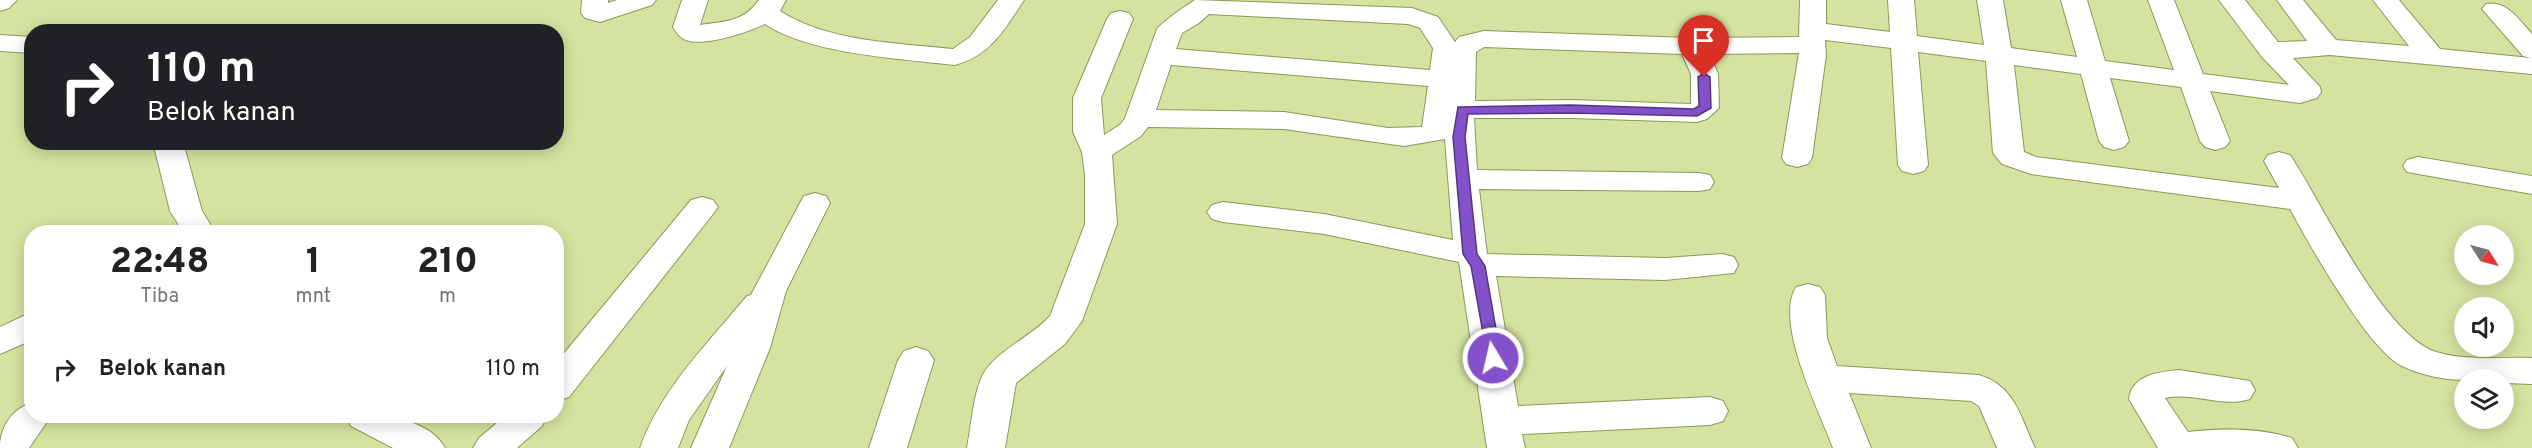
<!DOCTYPE html>
<html lang="id">
<style>
:root{--surface:#fff;--page:#f6f6f6;--text:#222;--muted:#767676}
body{margin:0;font-family:Overpass,sans-serif;background:var(--page);color:var(--text);height:100vh;display:flex;flex-direction:column;font-size:22px;white-space:nowrap}
*{box-sizing:border-box;margin:0}
p{font-size:20px;color:var(--muted)}
.icon{flex:none;width:33px;height:33px;fill:none;stroke:currentColor;stroke-width:2;stroke-linecap:round;stroke-linejoin:round}
.map{position:relative;flex:1;overflow:hidden}
.drawer{position:absolute;left:24px;top:225px;width:540px;height:198px;display:flex;flex-direction:column;background:var(--surface);border-radius:24px;box-shadow:0 3px 15px #0003}
.drawer>*{flex:none}
.banner{position:absolute;left:24px;top:24px;width:540px;height:126px;border-radius:24px;box-shadow:0 3px 15px #0003;background:#202124;color:#fff;overflow:hidden}
.needle{width:39px;rotate:126deg}
.controls{position:absolute;left:2454px;top:225px;display:grid;gap:12px}
.controls a{display:grid;place-items:center;width:60px;height:60px;border-radius:50%;background:var(--surface);box-shadow:0 3px 15px #0003;font-size:30px}
.pin{position:absolute;display:grid;place-items:center;width:51px;height:51px;color:#fff;margin:-62px -26px;border-radius:50% 50% 50% 0;rotate:-45deg;box-shadow:0 0 6px #0007}
.pin .icon{rotate:45deg}
.me{position:absolute;width:66px;margin:-33px;rotate:351deg;stroke-linejoin:round;filter:drop-shadow(0 0 4px #0008)}
.turn{display:flex;align-items:center;gap:21px;height:126px;padding:0 24px;font-size:27px}
.turn .icon{width:78px;height:78px;stroke-width:2.5}
.turn b{display:block;font-size:42px;line-height:51px}
.eta{display:flex;justify-content:space-evenly;align-items:center;height:102px;text-align:center}
.eta b{font-size:36px;font-weight:800;line-height:42px}
ul{padding:0;list-style:none}
li{display:flex;align-items:center;gap:18px;height:84px;padding:0 24px}
li div{flex:1}
li b{display:block;font-size:22px}
li em{font-style:normal}
.map>svg:first-child{display:block}
</style>
<div class="map">
<svg width="2532" height="448" viewBox="0 0 2532 448">
<rect width="100%" height="100%" fill="#d4e4a0"/>
<g fill="none" stroke-linecap="round" stroke-linejoin="round">
<g stroke="#8a9957" stroke-width="2">
<g id="minor">
<polygon points="0,0 17,0 9,8 0,11"/>
<polygon points="582,0 608,0 608,3 617,0 656,0 652,5 600,22 585,18 581,13"/>
<path d="M682,0H708L700,25C727,21 743,22 759,0H786L780,11C828,42 898,43 953,49L970,37L998,0H1024C1005,29 990,56 955,65C902,59 809,54 765,24C748,32 705,47 686,40C680,38 676,32 673,27Z"/>
<path d="M1195,0L1412,8L1438,17L1455,42L1459,37L1484,31L1689,38L1799,37L1800,0H1826V24L1890,32L1888,0H1914L1917,36L1984,45L1977,0H2003L2011,48L2077,57L2061,0H2087L2105,61L2174,70L2148,0H2174L2203,74L2289,85L2262,57L2219,0H2245L2278,42L2307,41L2277,0H2303L2336,40L2409,46L2373,0H2399L2440,49L2531,58L2523,56L2482,9L2486,4C2507,0 2519,20 2532,34V74L2330,55L2293,58L2320,87L2321,92L2317,98L2300,103L2210,91L2230,141L2225,147L2215,150L2205,147L2200,141L2181,87L2110,78L2129,141L2124,147L2114,150L2104,147L2099,141L2081,74L2014,65L2024,152L2036,157L2279,188L2264,161L2268,155L2279,152L2290,155C2321,201 2383,335 2436,352C2466,361 2501,357 2532,358V384L2504,383V380C2466,380 2439,383 2402,366C2369,351 2309,244 2290,209L2031,174L2002,164L1993,153L1986,61L1918,52L1928,165L1924,171L1913,174L1902,171L1898,165L1891,48L1825,40L1826,55L1812,158L1808,164L1797,167L1786,164L1782,158L1799,53L1710,54L1718,74L1719,108L1707,119L1697,122L1571,118H1474L1477,170L1699,173L1710,175L1714,182L1710,189L1699,191L1479,189L1487,254L1665,258L1722,254L1734,257L1738,265L1734,273L1665,280L1496,276L1518,406L1710,397L1723,401L1728,411L1723,421L1710,425L1522,434L1525,448H1487L1459,262L1324,234L1223,222L1212,219L1207,212L1212,205L1223,202L1324,214L1453,240L1445,139L1404,146L1284,129L1148,127L1141,136L1112,155L1117,224L1082,321L1065,344L1016,383L1005,448H967C971,427 974,387 985,371C1001,348 1031,337 1050,316L1085,224V175L1082,152L1073,132V98L1107,19L1111,13L1120,11L1129,13L1133,19L1101,98L1104,135L1121,124L1125,118L1157,29C1161,23 1188,4 1195,0ZM1209,14L1408,24L1420,28L1433,48L1430,70L1176,49L1182,33L1199,23ZM1484,47L1682,54L1691,74V104L1571,100L1475,101L1476,52ZM1171,65L1428,86L1422,127L1388,128L1284,112L1156,110Z"/>
<polygon points="0,35 32,37 32,53 0,51"/>
<polygon points="153,142 183,142 202,211 215,232 183,232 170,211"/>
<polygon points="2418,157 2532,176 2532,194 2407,172 2403,166 2407,160"/>
<path d="M815,193L826,196L830,203L786,291L770,348L729,448H691L727,366L689,420L678,448H640C661,389 708,343 747,296L751,295L800,203L804,196Z"/>
<polygon points="702,197 713,200 718,207 713,214 569,397 556,401 556,363 691,200"/>
<path d="M1808,284L1820,287L1825,295L1827,338L1837,366L1979,375C2015,386 2020,416 2035,448H1997L1979,406L1971,401L1849,393L1871,448H1833C1819,410 1774,323 1796,287Z"/>
<polygon points="32,312 32,340 0,354 0,327"/>
<polygon points="916,347 928,351 934,360 907,448 869,448 898,360 904,351"/>
<path d="M2179,370L2250,381L2255,390L2250,399C2222,408 2194,392 2165,398L2188,432C2221,428 2260,428 2292,438L2298,448H2158L2129,399C2132,375 2158,372 2179,370Z"/>
<path d="M32,403V416H51L29,448H0C0,428 11,409 32,403Z"/>
<path d="M346,416C377,413 428,417 445,448H393L351,426Z"/>
<polygon points="505,416 547,416 542,426 517,448 473,448 479,438"/>
</g>
</g>
<use href="#minor" fill="#fff" fill-rule="evenodd"/>
</g>
<polygon fill="#8352ca" stroke="#553583" stroke-width="1.5" points="1704,73 1710,77 1711,108 1697,116 1571,113 1468,114 1465,137 1477,254 1485,266 1501,358 1498,361 1488,361 1471,266 1463,254 1453,137 1458,107 1571,105 1694,109 1699,106 1698,77"/>
</svg>
<div class="controls">
<a><svg class="needle" viewBox="-14 -14 28 28"><path d="M0-13l5 13h-10z" fill="#e53935"/><path d="M0 13l5-13h-10z" fill="#767676"/></svg></a>
<a><svg class="icon" aria-label="sound" viewBox="0 0 24 24"><path d="M4 9h4l5-4v14l-5-4H4zM17 9q2 3 0 6"/></svg></a>
<a><svg class="icon" aria-label="layers" viewBox="0 0 24 24"><path d="M12 4l9 5-9 5-9-5zM3 14l9 5 9-5"/></svg></a>
</div>
<div class="pin" style="left:1704px;top:77px;background:#d93025"><svg class="icon" aria-label="arrive" viewBox="0 0 24 24"><path d="M6 21V4h12l-3 4 3 4H6"/></svg></div>
<svg class="me" style="left:1493px;top:358px" viewBox="-20 -20 40 40"><circle r="17" fill="#8352ca" stroke="#fff" stroke-width="3"/><path d="M0-11L8 9 0 5-8 9z" fill="#fff"/></svg>
<div class="banner">
<div class="turn"><svg class="icon" aria-label="right" viewBox="0 0 24 24"><path d="M7 20v-9h11M14 6l5 5-5 5"/></svg><div><b>110 m</b>Belok kanan</div></div>
</div>
<section class="drawer">
<div class="eta">
<div><b>22:48</b><p>Tiba</p></div>
<div><b>1</b><p>mnt</p></div>
<div><b>210</b><p>m</p></div>
</div>
<ul>
<li><svg class="icon" aria-label="right" viewBox="0 0 24 24"><path d="M7 20v-9h11M14 6l5 5-5 5"/></svg><div><b>Belok kanan</b></div><em>110 m</em></li>
</ul>
</section>
</div>
